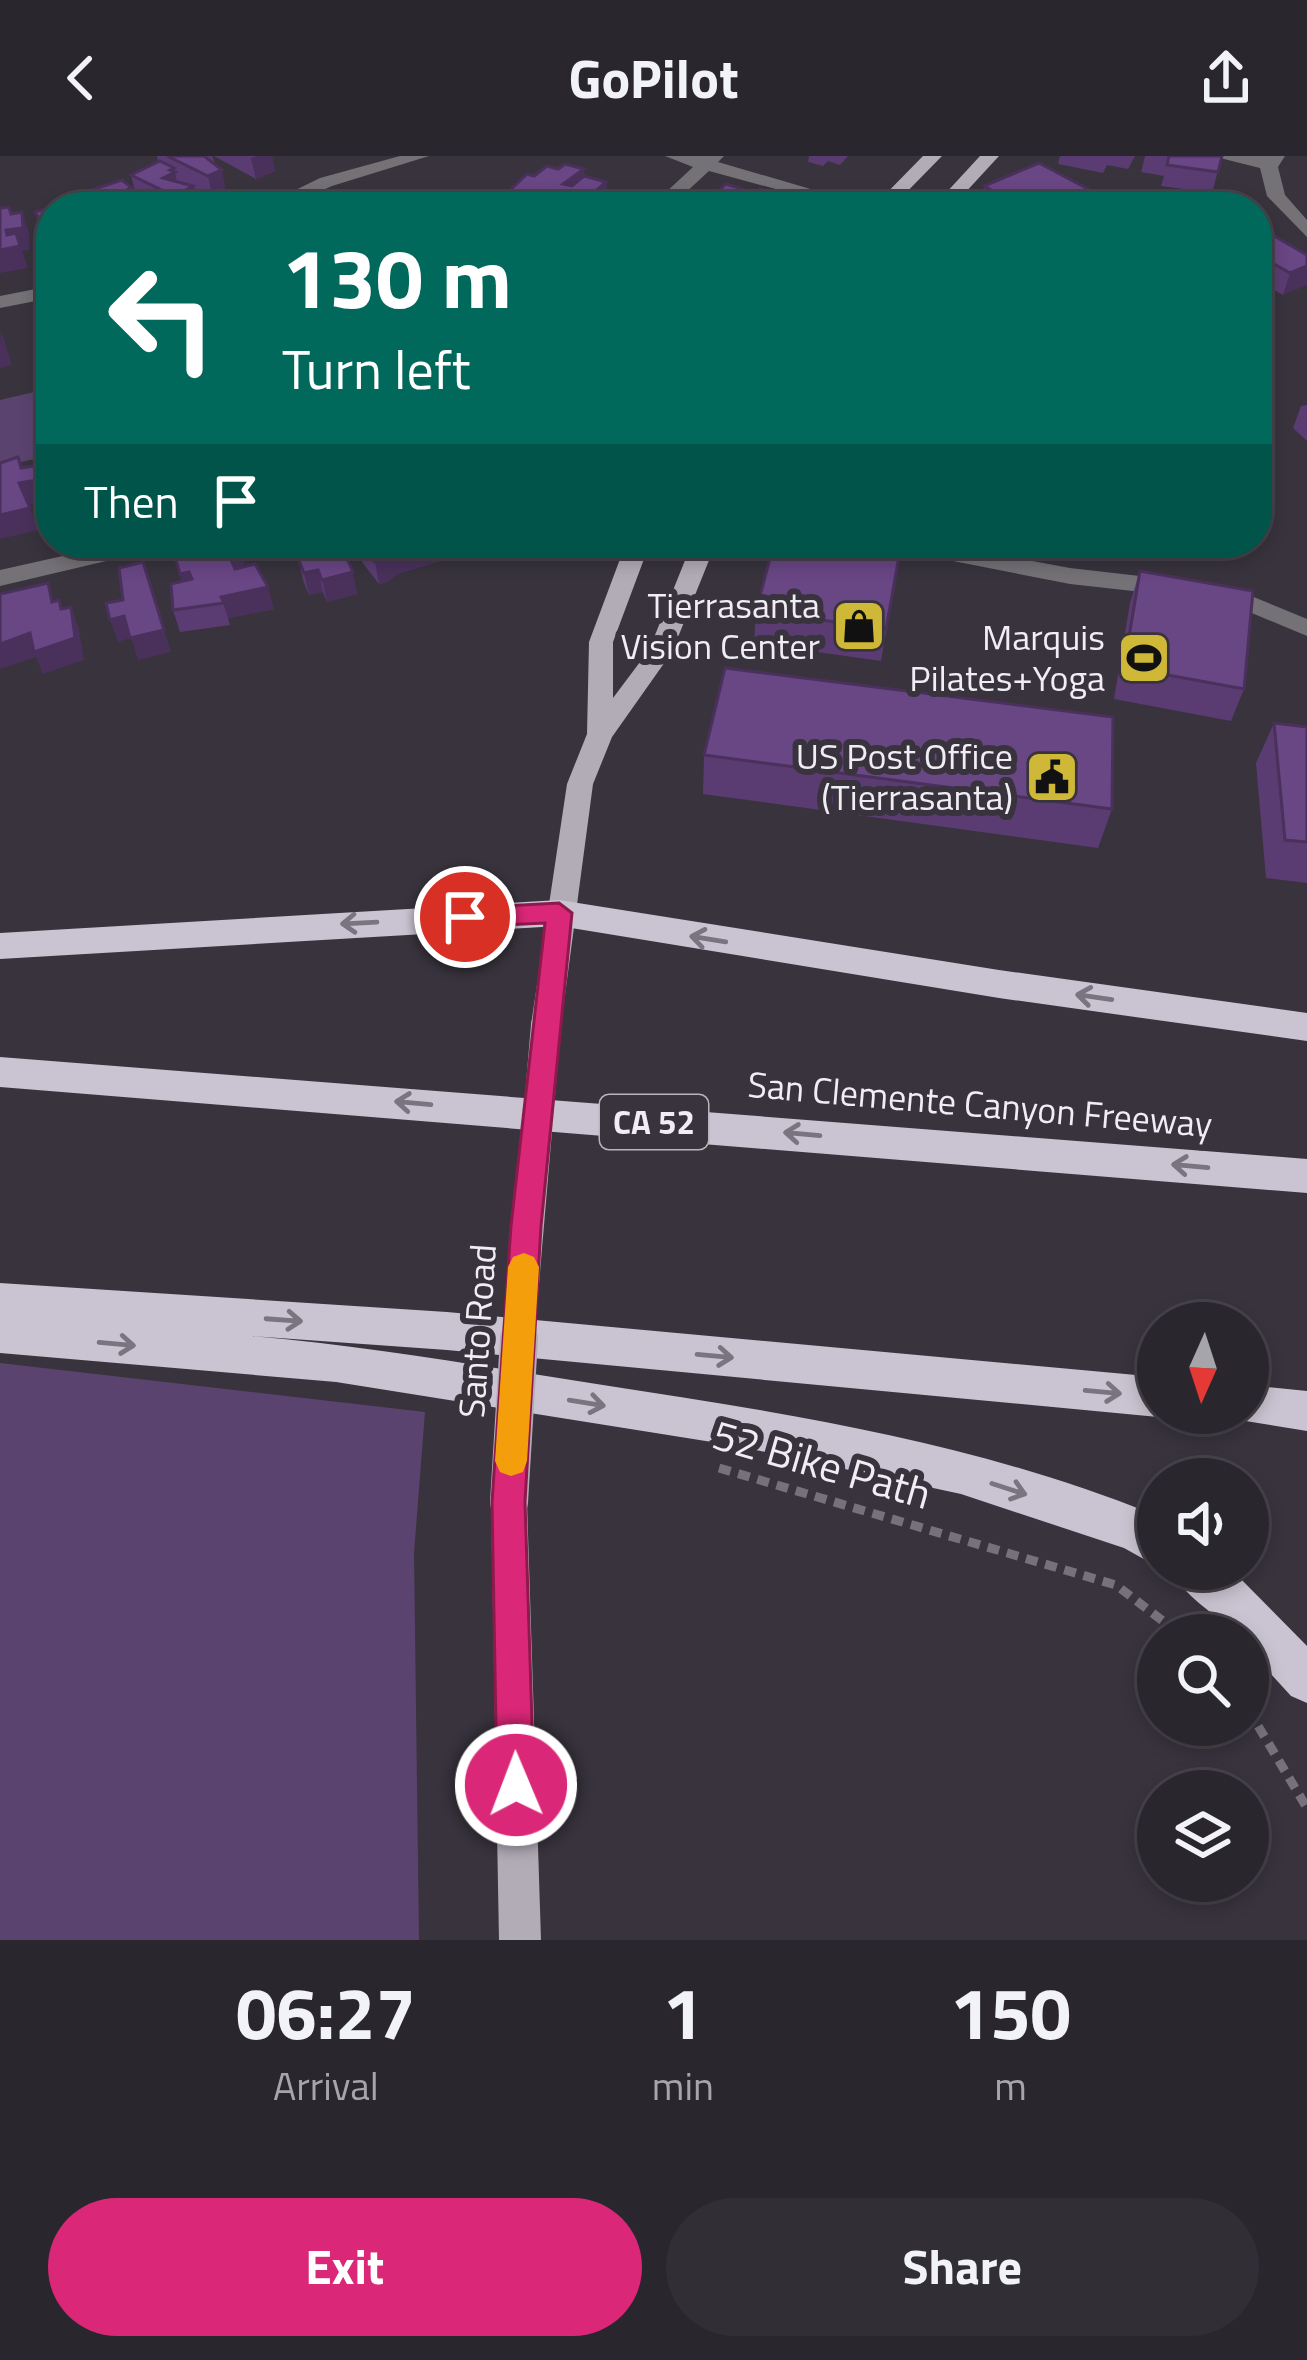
<!DOCTYPE html>
<style>
:root{--surface:#2a262e;--page:#322e36;--text:#f1f3f6;--muted:#a5a5aa;--line:#46434a;--accent:#db2777}
body{margin:0;font-family:"Titillium Web",sans-serif;background:var(--page);color:var(--text);height:100vh;display:flex;flex-direction:column;font-size:45px;white-space:nowrap}
*{box-sizing:border-box;margin:0}
p{font-size:39px;color:var(--muted)}
.icon{flex:none;width:66px;height:66px;fill:none;stroke:currentColor;stroke-width:2;stroke-linecap:round;stroke-linejoin:round}
.map{position:relative;height:1784px;overflow:hidden}
.sheet{display:flex;flex-direction:column;background:var(--surface);flex:1}
.sheet>*{flex:none}
.guide{position:absolute;left:36px;top:36px;width:1236px;height:366px;border-radius:48px;box-shadow:0 6px 18px #0003,0 0 0 3px var(--line);background:#00695c;color:#fff;overflow:hidden}
.needle{width:78px;rotate:183deg}
.tools{position:absolute;left:1137px;top:1146px;display:grid;gap:24px}
.tools a{display:grid;place-items:center;width:132px;height:132px;border-radius:50%;background:var(--surface);box-shadow:0 6px 18px #0003,0 0 0 3px var(--line);font-size:60px}
.pin{position:absolute;display:grid;place-items:center;width:102px;height:102px;color:#fff;margin:-51px;border:6px solid #fff;border-radius:50%;box-shadow:0 3px 12px #0007}
.me{position:absolute;width:132px;margin:-66px;rotate:359deg;stroke-linejoin:round;filter:drop-shadow(0 0 9px #0008)}
.turn{display:flex;align-items:center;gap:42px;height:252px;padding:0 48px;font-size:54px}
.turn .icon{width:156px;height:156px;stroke-width:2.5}
.turn b{display:block;font-size:84px;line-height:102px}
.then{display:flex;align-items:center;height:114px;padding:0 48px;background:#0003;gap:24px;font-size:45px}
.eta{display:flex;justify-content:space-evenly;align-items:center;height:204px;text-align:center}
.eta b{font-size:72px;font-weight:700;line-height:84px}
.button{display:flex;gap:24px;margin-top:auto;padding:24px 48px}
.button a{flex:1;height:138px;border-radius:72px;background:var(--accent);color:#fff;font-size:48px;font-weight:700;line-height:138px;text-align:center}
.button a+a{background:var(--page);color:var(--text)}
header{display:flex;justify-content:space-between;align-items:center;height:156px;padding:0 48px;background:var(--surface);font-size:54px;font-weight:700}
.map>svg:first-child{display:block}
</style>
<header><svg class="icon" aria-label="back" viewBox="0 0 24 24"><path d="M15 5l-7 7 7 7"/></svg>GoPilot<svg class="icon" aria-label="share" viewBox="0 0 24 24"><path d="M12 15V3M7 8l5-5 5 5M5 13v7h14v-7"/></svg></header>
<div class="map">
<svg width="1307" height="1784" viewBox="0 0 1307 1784">
<rect width="100%" height="100%" fill="#38333d"/>
<g fill="#5b436f">
<polygon points="51,232 51,300 0,310 0,244"/>
<polygon points="0,1207 425,1256 414,1397 419,1784 0,1784"/>
</g>
<g fill="none" stroke-linecap="round" stroke-linejoin="round">
<g stroke="#76717a" stroke-width="9" stroke-dasharray="12 8" stroke-linecap="butt">
<polyline points="719,1312 1116,1429 1181,1479"/>
<polyline points="1248,1553 1307,1652"/>
</g>
<g fill="#747177" fill-rule="evenodd">
<polygon points="400,0 429,0 332,30 285,51 261,51 320,22"/>
<polygon points="665,0 724,0 718,6 872,51 842,51 709,15 670,51 650,51 693,11"/>
<polygon points="1212,0 1285,0 1278,11 1285,39 1307,64 1307,81 1267,40 1260,12"/>
<polygon points="51,130 51,142 0,152 0,140"/>
<polygon points="121,387 165,387 153,394 0,430 0,414"/>
<polygon points="885,387 935,387 1070,412 1227,430 1307,463 1307,480 1223,445 1070,428 897,394"/>
</g>
<g fill="#b2acb7" fill-rule="evenodd">
<polygon points="923,0 942,0 892,51 873,51"/>
<polygon points="980,0 999,0 952,51 933,51"/>
<polygon points="626,387 650,387 613,486 613,542 649,494 692,387 716,387 672,496 612,581 593,628 561,869 556,878 536,878 531,869 567,628 587,578 589,486"/>
<polygon points="509,1328 522,1333 527,1346 541,1784 499,1784 491,1346 496,1333"/>
</g>
<g fill="#cac3d1" fill-rule="evenodd">
<polygon points="559,744 999,814 1307,857 1307,885 999,842 559,770 0,803 0,777"/>
<polygon points="0,901 1307,1003 1307,1037 0,931"/>
<path d="M0,1127L447,1156L1158,1221V1257H1168L1158,1261L447,1194L251,1180C369,1190 486,1211 603,1229C787,1257 978,1287 1152,1358L1158,1363V1411L1124,1392L961,1338L737,1290L336,1226L0,1197Z"/>
<polygon points="1248,1229 1307,1235 1307,1275 1233,1263 1231,1257 1248,1257"/>
<path d="M1171,1413H1231L1307,1490V1547L1291,1540L1248,1493V1479H1236C1216,1457 1182,1440 1171,1413Z"/>
</g>
<polyline stroke="#b2acb7" stroke-width="30" points="519,1186 546,869"/>
<polyline stroke="#b2acb7" stroke-width="38" points="509,1346 519,1183"/>
</g>
<g fill="#5a3c72">
<polygon points="157,0 212,0 226,35 213,42 194,32 198,51 158,51 136,40 131,19 158,6"/>
<polygon points="214,0 272,0 275,15 256,23"/>
<polygon points="809,0 848,0 840,9 828,5 823,10 808,6"/>
<polygon points="1060,0 1135,0 1128,13 1107,9 1103,17 1058,8"/>
<polygon points="1145,0 1222,0 1212,37 1161,30 1164,20 1141,16"/>
<polygon points="558,13 584,13 584,20 606,26 607,48 603,51 484,51 507,45 507,37 534,20"/>
<polygon points="984,30 1101,51 981,51"/>
<polygon points="88,35 137,49 142,51 93,51"/>
<polygon points="51,51 51,93 42,78 35,56"/>
<polygon points="1257,72 1307,99 1283,139 1258,125"/>
<polygon points="1307,249 1307,285 1293,272 1301,250"/>
<polygon points="304,387 340,387 357,438 327,446 323,436 309,439 303,424 298,402 308,400"/>
<polygon points="358,387 462,387 463,398 397,418 387,426 379,428 362,406"/>
<polygon points="901,389 881,505 754,487 756,455"/>
<polygon points="174,398 245,411 274,453 228,462 230,469 180,476 173,454 182,425"/>
<polygon points="1140,415 1244,533 1231,565 1114,543 1130,447"/>
<polygon points="1274,567 1307,571 1307,727 1266,722 1256,607"/>
<polygon points="704,599 1112,653 1098,692 703,638"/>
</g>
<g fill="#4a315c">
<polygon points="257,0 272,0 275,15 256,23 251,2"/>
<polygon points="174,12 180,37 193,30 198,51 176,51 174,40 163,22"/>
<polygon points="584,13 585,34 563,28"/>
<polygon points="222,14 226,35 213,42 208,20"/>
<polygon points="606,26 607,48 603,51 582,51 582,47"/>
<polygon points="132,32 137,51 118,42"/>
<polygon points="553,39 554,51 547,51 547,45"/>
<polygon points="790,39 789,51 778,51"/>
<polygon points="1103,41 1101,51 1082,51"/>
<polygon points="22,56 29,77 30,94 22,95 28,112 0,117 0,94 6,74"/>
<polygon points="1265,103 1258,125 1257,125 1257,106"/>
<polygon points="1307,110 1307,129 1283,139 1290,117"/>
<polygon points="1,174 12,209 0,212 0,188"/>
<polygon points="18,301 27,326 34,310 46,346 27,349 19,327"/>
<polygon points="30,352 39,374 0,383 0,359"/>
<polygon points="423,387 462,387 463,398 397,418 387,426 379,428 375,406 394,396"/>
<polygon points="243,403 249,425 238,428 232,406"/>
<polygon points="143,406 171,496 138,504 131,482 118,486 110,464 124,460"/>
<polygon points="318,414 323,436 309,439 304,417"/>
<polygon points="189,416 196,438 187,440 180,418"/>
<polygon points="353,416 357,438 327,446 322,424"/>
<polygon points="268,431 274,453 228,462 221,441"/>
<polygon points="71,451 79,473 84,504 43,518 36,501 0,513 0,488"/>
</g>
<g fill="#694684" stroke="#4a315c" stroke-width="3">
<polygon points="167,0 204,0 222,14 208,20"/>
<polygon points="1169,0 1222,0 1218,16 1167,9"/>
<polygon points="160,5 174,12 170,14 175,16 163,22 193,30 174,40 131,19"/>
<polygon points="1039,7 1103,41 1082,51 1022,51 984,30"/>
<polygon points="565,8 584,13 563,28 572,30 584,20 606,26 582,47 553,39 547,45 507,37 527,18 534,20 547,10 558,13"/>
<polygon points="122,24 132,32 129,33 133,36 118,42 142,51 109,51 88,35"/>
<polygon points="726,28 749,35 745,38 752,40 759,33 790,39 778,51 702,50"/>
<polygon points="1157,38 1208,39 1213,51 1162,51"/>
<polygon points="494,42 530,51 484,51"/>
<polygon points="72,45 76,51 53,51"/>
<polygon points="9,51 11,58 22,56 23,72 6,74 7,79 16,77 20,90 0,94 0,52"/>
<polygon points="51,51 51,83 50,83 35,56"/>
<polygon points="1259,71 1307,99 1307,110 1290,117 1265,103 1257,106 1257,72"/>
<polygon points="1257,173 1266,184 1257,282"/>
<polygon points="18,301 21,312 34,310 38,324 19,327 30,352 0,359 0,307"/>
<polygon points="223,387 237,387 243,403 232,406 235,413 255,408 268,431 221,441 224,447 173,454 171,428 192,423 189,416 180,418 174,398"/>
<polygon points="307,387 340,387 353,416 322,424 318,414 304,417 298,402 317,399 312,388 308,389"/>
<polygon points="360,387 423,387 394,396 383,404 375,406"/>
<polygon points="774,387 901,389 886,473 756,455"/>
<polygon points="143,406 164,474 130,482 124,460 110,464 106,447 123,444 119,412"/>
<polygon points="1140,415 1253,435 1244,533 1124,511"/>
<polygon points="48,427 52,446 59,444 61,453 71,451 75,482 34,496 30,477 0,488 0,438"/>
<polygon points="725,512 1113,561 1112,653 704,599"/>
<polygon points="1274,567 1307,571 1307,686 1285,684"/>
</g>
<defs><path id="oneway-shaft" d="M-6 0H5M1.5-3L5.5 0L1.5 3" fill="none" stroke-width="1.6" stroke-linecap="round" stroke-linejoin="round" transform="scale(3)"/></defs>
<g stroke="#7a7480">
<use href="#oneway-shaft" transform="translate(359 767) rotate(177)"/>
<use href="#oneway-shaft" transform="translate(708 783) rotate(-171)"/>
<use href="#oneway-shaft" transform="translate(1094 841) rotate(-172)"/>
<use href="#oneway-shaft" transform="translate(413 947) rotate(-175)"/>
<use href="#oneway-shaft" transform="translate(802 978) rotate(-175)"/>
<use href="#oneway-shaft" transform="translate(1190 1010) rotate(-175)"/>
<use href="#oneway-shaft" transform="translate(284 1164) rotate(4)"/>
<use href="#oneway-shaft" transform="translate(117 1188) rotate(5)"/>
<use href="#oneway-shaft" transform="translate(715 1200) rotate(5)"/>
<use href="#oneway-shaft" transform="translate(1103 1236) rotate(5)"/>
<use href="#oneway-shaft" transform="translate(587 1247) rotate(9)"/>
<use href="#oneway-shaft" transform="translate(1009 1333) rotate(18)"/>
</g>
<polygon fill="#db2777" stroke="#8e194d" stroke-width="3" points="559,747 572,757 541,1070 525,1346 534,1629 529,1642 516,1648 503,1642 497,1629 492,1346 511,1070 545,767 465,771 452,761 465,752"/>
<polygon fill="#f59e0b" points="524,1097 534,1101 539,1111 527,1305 523,1316 511,1320 500,1316 495,1305 508,1111 513,1101"/>
<defs>
<g id="shop-square" transform="scale(2.7)"><rect x="-9" y="-9" width="18" height="18" rx="4" fill="#cfb837" stroke="#38333d"/><path d="M-5-2.5h2.3a2.7 3.5 0 0 1 5.4 0H5L5.5 6h-11ZM-1.5-2.5h3a1.5 2.3 0 0 0-3 0Z" fill="#111"/></g>
<g id="stadium-square" transform="scale(2.7)"><rect x="-9" y="-9" width="18" height="18" rx="4" fill="#cfb837" stroke="#38333d"/><path d="M0-5a6.5 5 0 1 0 0 10a6.5 5 0 1 0 0-10ZM-3.5-1.8h7v3.6h-7Z" fill="#111"/></g>
<g id="civic-square" transform="scale(2.7)"><rect x="-9" y="-9" width="18" height="18" rx="4" fill="#cfb837" stroke="#38333d"/><path d="M-.6-6.5H3V-4.5H.6V-3L4-1V1h2V6H-6V1h2V-1L-.6-3ZM-1.2 2.5V6h2.4V2.5Z" fill="#111"/></g>
</defs>
<g fill-rule="evenodd">
<use href="#shop-square" x="859" y="470"/>
<use href="#stadium-square" x="1144" y="502"/>
<use href="#civic-square" x="1052" y="621"/>
</g>
<g text-anchor="middle" stroke-width="12" stroke-linejoin="round" paint-order="stroke">
<rect fill="#38333d" stroke="#b9b5bd" stroke-width="3" x="600" y="939" width="108" height="54" rx="9"/>
<g font-size="33" font-weight="bold" fill="#f0edf4">
<text x="654" y="978">CA 52</text>
</g>
<g font-size="36" fill="#f0edf4" stroke="#38333d" text-anchor="end">
<text x="820" y="462">Tierrasanta<tspan x="820" dy="41">Vision Center</tspan></text>
<text x="1105" y="494">Marquis<tspan x="1105" dy="41">Pilates+Yoga</tspan></text>
<text x="1013" y="613">US Post Office<tspan x="1013" dy="41">(Tierrasanta)</tspan></text>
</g>
<g font-size="36" fill="#f0edf4" stroke="#38333d">
<text transform="translate(980 948) rotate(5)" y="13">San Clemente Canyon Freeway</text>
<text transform="translate(477 1175) rotate(-86)" y="13">Santo Road</text>
</g>
<g font-size="42" fill="#f0edf4" stroke="#38333d">
<text transform="translate(822 1308) rotate(16)" y="15">52 Bike Path</text>
</g>
</g>
</svg>
<div class="tools">
<a><svg class="needle" viewBox="-14 -14 28 28"><path d="M0-13l5 13h-10z" fill="#e53935"/><path d="M0 13l5-13h-10z" fill="#a5a5aa"/></svg></a>
<a><svg class="icon" aria-label="sound" viewBox="0 0 24 24"><path d="M4 9h4l5-4v14l-5-4H4zM17 9q2 3 0 6"/></svg></a>
<a><svg class="icon" aria-label="search" viewBox="0 0 24 24"><circle cx="10" cy="10" r="6"/><path d="M15 15l6 6"/></svg></a>
<a><svg class="icon" aria-label="layers" viewBox="0 0 24 24"><path d="M12 4l9 5-9 5-9-5zM3 14l9 5 9-5"/></svg></a>
</div>
<div class="pin" style="left:465px;top:761px;background:#d93025"><svg class="icon" aria-label="arrive" viewBox="0 0 24 24"><path d="M6 21V4h12l-3 4 3 4H6"/></svg></div>
<svg class="me" style="left:516px;top:1629px" viewBox="-20 -20 40 40"><circle r="17" fill="#db2777" stroke="#fff" stroke-width="3"/><path d="M0-11L8 9 0 5-8 9z" fill="#fff"/></svg>
<div class="guide">
<div class="turn"><svg class="icon" aria-label="left" viewBox="0 0 24 24"><path d="M17 20v-9H6M10 6l-5 5 5 5"/></svg><div><b>130 m</b>Turn left</div></div>
<div class="then">Then<svg class="icon" aria-label="arrive" viewBox="0 0 24 24"><path d="M6 21V4h12l-3 4 3 4H6"/></svg></div>
</div>
</div>
<section class="sheet">
<div class="eta">
<div><b>06:27</b><p>Arrival</p></div>
<div><b>1</b><p>min</p></div>
<div><b>150</b><p>m</p></div>
</div>
<div class="button"><a>Exit</a><a>Share</a></div>
</section>
